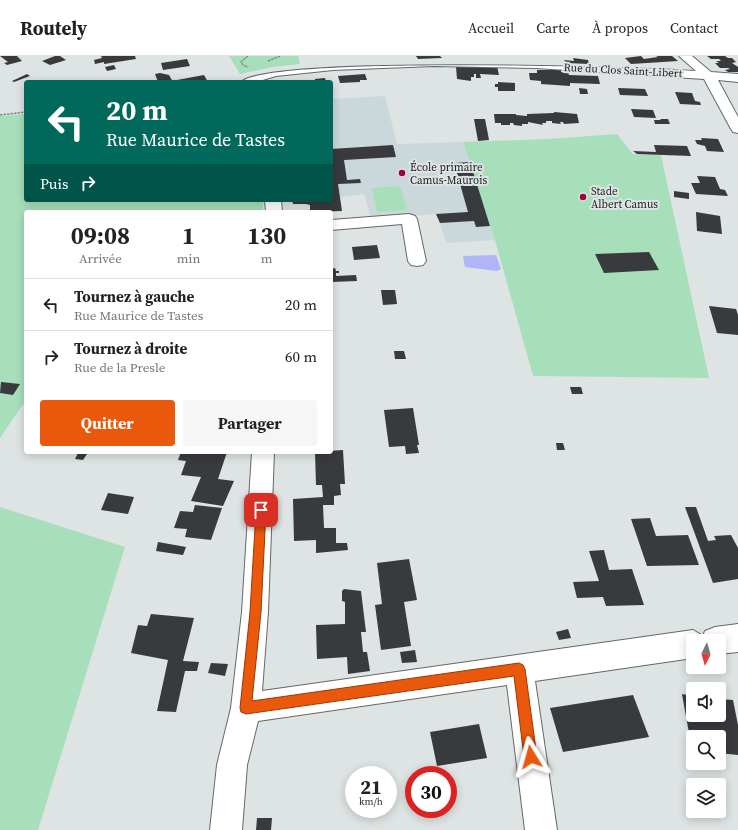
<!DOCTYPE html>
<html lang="fr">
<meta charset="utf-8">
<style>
:root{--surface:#fff;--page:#f6f6f6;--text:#222;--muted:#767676;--line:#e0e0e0;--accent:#ea580c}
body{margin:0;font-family:"Source Serif 4",serif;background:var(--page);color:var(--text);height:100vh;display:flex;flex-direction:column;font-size:15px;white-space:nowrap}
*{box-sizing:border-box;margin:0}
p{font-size:13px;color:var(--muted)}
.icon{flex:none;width:22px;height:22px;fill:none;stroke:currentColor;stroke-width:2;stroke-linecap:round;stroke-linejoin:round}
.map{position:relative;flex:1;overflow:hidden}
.side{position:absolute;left:24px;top:154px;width:309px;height:244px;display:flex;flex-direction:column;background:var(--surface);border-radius:4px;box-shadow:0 2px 10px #0003}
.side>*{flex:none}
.hud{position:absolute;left:24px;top:24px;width:309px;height:122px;border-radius:4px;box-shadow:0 2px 10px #0003;background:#00695c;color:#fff;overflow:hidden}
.needle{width:26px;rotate:185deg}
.controls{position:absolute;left:686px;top:578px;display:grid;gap:8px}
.controls a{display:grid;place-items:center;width:40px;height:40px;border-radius:4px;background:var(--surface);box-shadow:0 2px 10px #0003;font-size:20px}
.speed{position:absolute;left:345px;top:710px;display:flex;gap:8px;font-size:20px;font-weight:700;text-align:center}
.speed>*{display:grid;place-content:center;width:52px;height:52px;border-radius:50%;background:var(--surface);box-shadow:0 2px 10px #0003;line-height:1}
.speed small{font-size:10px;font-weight:400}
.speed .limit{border:6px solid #d22;background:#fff;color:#111}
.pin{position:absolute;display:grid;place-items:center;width:34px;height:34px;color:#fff;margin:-17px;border-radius:8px;box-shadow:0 2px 6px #0006}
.me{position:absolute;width:44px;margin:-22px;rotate:352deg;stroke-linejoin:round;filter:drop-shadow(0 0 3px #0008)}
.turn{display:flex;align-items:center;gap:14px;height:84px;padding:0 16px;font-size:18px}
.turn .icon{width:52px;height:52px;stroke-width:2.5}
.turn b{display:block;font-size:28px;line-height:34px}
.then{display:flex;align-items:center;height:38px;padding:0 16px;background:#0003;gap:8px;font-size:15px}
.eta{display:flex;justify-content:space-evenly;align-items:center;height:68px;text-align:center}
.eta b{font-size:24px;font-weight:700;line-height:28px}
.action{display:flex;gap:8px;margin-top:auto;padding:8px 16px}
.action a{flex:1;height:46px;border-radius:4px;background:var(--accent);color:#fff;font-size:16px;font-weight:700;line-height:46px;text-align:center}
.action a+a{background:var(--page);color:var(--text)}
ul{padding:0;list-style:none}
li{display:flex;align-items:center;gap:12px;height:52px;padding:0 16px;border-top:1px solid var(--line)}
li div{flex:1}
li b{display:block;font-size:15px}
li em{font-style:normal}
header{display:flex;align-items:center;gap:24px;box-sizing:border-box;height:56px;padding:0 20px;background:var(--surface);border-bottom:1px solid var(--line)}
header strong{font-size:19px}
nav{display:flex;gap:22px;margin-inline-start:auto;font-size:14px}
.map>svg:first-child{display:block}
</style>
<header>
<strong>Routely</strong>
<nav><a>Accueil</a><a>Carte</a><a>À propos</a><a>Contact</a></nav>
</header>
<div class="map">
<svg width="738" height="774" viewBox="0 0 738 774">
<rect width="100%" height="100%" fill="#dee3e4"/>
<polygon fill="#cad8dc" points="385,40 397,88 463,86 495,184 447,187 436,158 371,163 364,138 340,141 338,129 331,129 331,43"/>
<g fill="#a8dfbb">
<polygon points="229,0 298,0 300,8 273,11 240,18"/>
<polygon points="26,58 26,144 263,144 263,156 26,156 26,344 0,382 0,60"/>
<polygon points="617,78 633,98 661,99 709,322 533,320 495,184 463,86 548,83"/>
<polygon points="400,130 407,154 377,156 372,132"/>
<polygon points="0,451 125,491 38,774 0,774"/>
</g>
<polygon fill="#afb5f6" points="496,199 501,213 497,215 465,211 463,200"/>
<g fill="#383a3d">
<polygon points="0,0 17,0 22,5 7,9 4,7 8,6"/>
<polygon points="55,0 60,0 66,4 50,9 42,5"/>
<polygon points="101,0 135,0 136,3 104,8 104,6 95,8 94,4 102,2"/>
<polygon points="416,0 440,0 442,2 418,3"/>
<polygon points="641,0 644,3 658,1 656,0 672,0 678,5 631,8 625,2"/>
<polygon points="707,0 725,0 728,2 732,2 736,6 732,7 738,11 738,16 728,16 725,14 730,13 728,12 720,12 715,7 719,7 716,5 721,5 719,3 711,3"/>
<polygon points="573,2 588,4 589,8 567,7 564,4 574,5"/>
<polygon points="187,3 190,10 163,14 161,7"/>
<polygon points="114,9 116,13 107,15 105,11"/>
<polygon points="470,9 497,10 499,19 480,18 481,22 476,22 476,18 474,18 474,21 471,21 471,25 457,23 456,11 470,11"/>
<polygon points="537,14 561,14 561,16 568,16 569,19 598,20 600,28 570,27 570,30 541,28 541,25 530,24 529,17 537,17"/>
<polygon points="160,17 169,19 173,26 158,26 155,18"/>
<polygon points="27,18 30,20 14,26 12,25"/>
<polygon points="365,18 367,24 360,24 360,26 340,27 338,20"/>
<polygon points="204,19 208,26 178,26 177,24"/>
<polygon points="325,22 326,26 303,26 303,25 315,24 315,23"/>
<polygon points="498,26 515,27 515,35 498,35 498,31 495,31 495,28 498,28"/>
<polygon points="579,32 587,33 588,38 580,38"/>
<polygon points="618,32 645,33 648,40 620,39"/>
<polygon points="675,36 692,37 695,45 700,46 701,49 680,48"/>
<polygon points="631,53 653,54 656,62 634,61"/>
<polygon points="554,56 577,58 579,67 564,68 563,66 560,66 561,68 552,67 552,65 546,65 546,67 542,67 543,69 528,66 528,68 522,68 522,70 514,69 513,67 510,67 510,69 501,69 501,67 495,67 494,58 516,58 516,59 527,60 527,58 554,57"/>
<polygon points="474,63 485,63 489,84 478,85"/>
<polygon points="660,63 668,63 670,68 655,68 654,64 661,64"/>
<polygon points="701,82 718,83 724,96 707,95 705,90 697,88 695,84 702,84"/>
<polygon points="393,89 396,101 344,104 347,124 360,123 361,127 338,128 342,155 310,156 310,149 306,148 293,148 292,144 331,144 331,93"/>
<polygon points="654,89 687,90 691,100 637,98 633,95 656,96"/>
<polygon points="470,106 490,170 476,171 474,165 440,167 436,158 468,156 454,107"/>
<polygon points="697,120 715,121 720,133 725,134 728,140 696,138 691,127 700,127"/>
<polygon points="674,135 689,137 689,143 674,141"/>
<polygon points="696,156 720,160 722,178 697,175"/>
<polygon points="377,189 380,202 354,204 352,191"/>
<polygon points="649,196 659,214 604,217 595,198"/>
<polygon points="335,212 336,215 339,215 339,217 336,217 336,220 356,219 357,225 331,226 331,213"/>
<polygon points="381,234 395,234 397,248 383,249"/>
<polygon points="709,250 736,253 738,259 738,279 717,277"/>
<polygon points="394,295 404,295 406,303 395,303"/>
<polygon points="1,326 20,328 13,339 0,337"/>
<polygon points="570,331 581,331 583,338 572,338"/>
<polygon points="413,352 419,389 417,389 419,397 406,398 405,390 389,391 384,354"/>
<polygon points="556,387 563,387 565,394 557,394"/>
<polygon points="343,394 345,428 340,428 341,439 334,440 334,449 323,449 324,472 336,472 336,487 347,487 348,494 316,497 316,484 294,485 293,443 323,441 322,429 316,429 315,396"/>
<polygon points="181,396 227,396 218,423 234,425 223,450 191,445 201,421 181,419 186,405 178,404"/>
<polygon points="78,397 87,398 83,404 75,403"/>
<polygon points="108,437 134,441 128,458 101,454"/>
<polygon points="195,449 222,452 211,484 185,481 187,473 174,472 180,455 193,456"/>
<polygon points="685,451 696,451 708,485 716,484 714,480 731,479 738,492 738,523 713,527"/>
<polygon points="650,462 656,480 688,479 699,509 647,510 631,463"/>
<polygon points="158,486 186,491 183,499 156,495"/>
<polygon points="604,494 609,514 632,513 644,549 606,550 603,541 577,542 573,526 599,525 589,495"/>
<polygon points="409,503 417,544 404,546 411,590 381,594 375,549 382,548 377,507"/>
<polygon points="344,533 361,535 366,576 361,576 363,596 367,596 370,615 348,618 347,601 317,603 316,569 345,568 345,546 342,545 342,535"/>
<polygon points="151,558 194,562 183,605 199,606 197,615 185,615 176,656 157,655 168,604 131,597 138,569 147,570"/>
<polygon points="568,573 571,582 559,584 556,576"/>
<polygon points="415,594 417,606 402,607 400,596"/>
<polygon points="211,607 228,608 225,620 208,617"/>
<polygon points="682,638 693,640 693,659 719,659 719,643 733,644 738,669 738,699 719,697 719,681 693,681 692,694"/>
<polygon points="633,639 649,681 563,696 550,652"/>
<polygon points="479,668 487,702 437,710 430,676"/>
<polygon points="257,762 272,762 271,774 256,774"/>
</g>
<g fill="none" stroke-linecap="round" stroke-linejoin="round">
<g stroke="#636869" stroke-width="2">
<g id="minor">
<path d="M679,0H692L711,16L738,18V26L718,24L738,61V77L733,76L731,73L704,23L536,12L434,10L333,14L276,20L256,26H241C269,0 636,11 696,15Z"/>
<polygon points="265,144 281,144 282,156 266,156"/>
<polygon points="409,158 415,160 417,163 426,205 423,209 417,210 411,209 408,205 402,168 331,174 331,164"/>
<polygon points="252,396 274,396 268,556 262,635 693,574 703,580 705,575 715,571 738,568 738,596 719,598 719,585 693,585 693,602 535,625 557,774 525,774 507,629 258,665 247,709 242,774 210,774 217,709 231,652 242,556"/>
</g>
</g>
<g stroke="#838787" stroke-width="1.5" stroke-dasharray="2.5 1" stroke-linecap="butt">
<polyline points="248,0 241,6 243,9 248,11"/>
<polyline points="268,5 280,0"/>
<polyline points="0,59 26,56"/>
</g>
<use href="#minor" fill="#fff" fill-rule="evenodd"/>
</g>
<polygon fill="#ea580c" stroke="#983908" points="261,450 265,451 266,454 261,556 252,645 519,607 523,609 525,613 537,701 535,705 531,707 526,705 524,701 514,620 246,658 241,656 240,652 250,556 256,454 258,451"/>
<g fill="#a1013a" stroke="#dee3e4" stroke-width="1.5">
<circle cx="402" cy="117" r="4"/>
<circle cx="583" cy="141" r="4"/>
</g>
<g text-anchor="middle" stroke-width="4" stroke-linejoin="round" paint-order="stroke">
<g font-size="11" fill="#1b1d1d" stroke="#dee3e4">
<text transform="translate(623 14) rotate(3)" y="4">Rue du Clos Saint-Libert</text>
</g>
<g font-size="11" fill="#1b1d1d" stroke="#dee3e4" text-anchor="start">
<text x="410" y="115">École primaire<tspan x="410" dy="13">Camus-Maurois</tspan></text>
<text x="591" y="139">Stade<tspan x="591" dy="13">Albert Camus</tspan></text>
</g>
</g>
</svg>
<div class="controls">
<a><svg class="needle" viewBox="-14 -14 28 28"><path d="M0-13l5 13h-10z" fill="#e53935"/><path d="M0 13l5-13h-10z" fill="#767676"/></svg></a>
<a><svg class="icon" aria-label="sound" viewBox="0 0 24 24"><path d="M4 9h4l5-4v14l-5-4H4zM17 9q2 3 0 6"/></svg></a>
<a><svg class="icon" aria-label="search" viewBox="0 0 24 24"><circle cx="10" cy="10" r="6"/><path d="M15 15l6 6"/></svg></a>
<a><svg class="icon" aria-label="layers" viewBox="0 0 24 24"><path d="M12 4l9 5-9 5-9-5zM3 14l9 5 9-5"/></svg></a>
</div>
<div class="speed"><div>21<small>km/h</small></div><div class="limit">30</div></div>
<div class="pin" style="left:261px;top:454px;background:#d93025"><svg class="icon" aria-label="arrive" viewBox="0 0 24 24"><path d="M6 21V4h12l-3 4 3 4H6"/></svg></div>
<svg class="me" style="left:531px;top:701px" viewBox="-20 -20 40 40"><path d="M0-17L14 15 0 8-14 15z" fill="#ea580c" stroke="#fff" stroke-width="4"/></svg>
<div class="hud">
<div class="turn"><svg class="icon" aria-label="left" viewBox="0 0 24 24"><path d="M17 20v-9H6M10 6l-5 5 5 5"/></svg><div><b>20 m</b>Rue Maurice de Tastes</div></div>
<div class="then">Puis<svg class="icon" aria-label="right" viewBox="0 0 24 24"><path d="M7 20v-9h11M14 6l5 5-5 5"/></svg></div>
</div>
<section class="side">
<div class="eta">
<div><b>09:08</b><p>Arrivée</p></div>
<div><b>1</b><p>min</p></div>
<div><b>130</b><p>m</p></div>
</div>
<ul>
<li><svg class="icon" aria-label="left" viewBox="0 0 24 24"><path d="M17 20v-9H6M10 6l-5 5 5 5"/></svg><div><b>Tournez à gauche</b><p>Rue Maurice de Tastes</p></div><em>20 m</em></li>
<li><svg class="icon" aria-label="right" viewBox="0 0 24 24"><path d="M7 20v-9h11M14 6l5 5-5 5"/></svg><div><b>Tournez à droite</b><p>Rue de la Presle</p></div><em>60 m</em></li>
</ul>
<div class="action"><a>Quitter</a><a>Partager</a></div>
</section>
</div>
